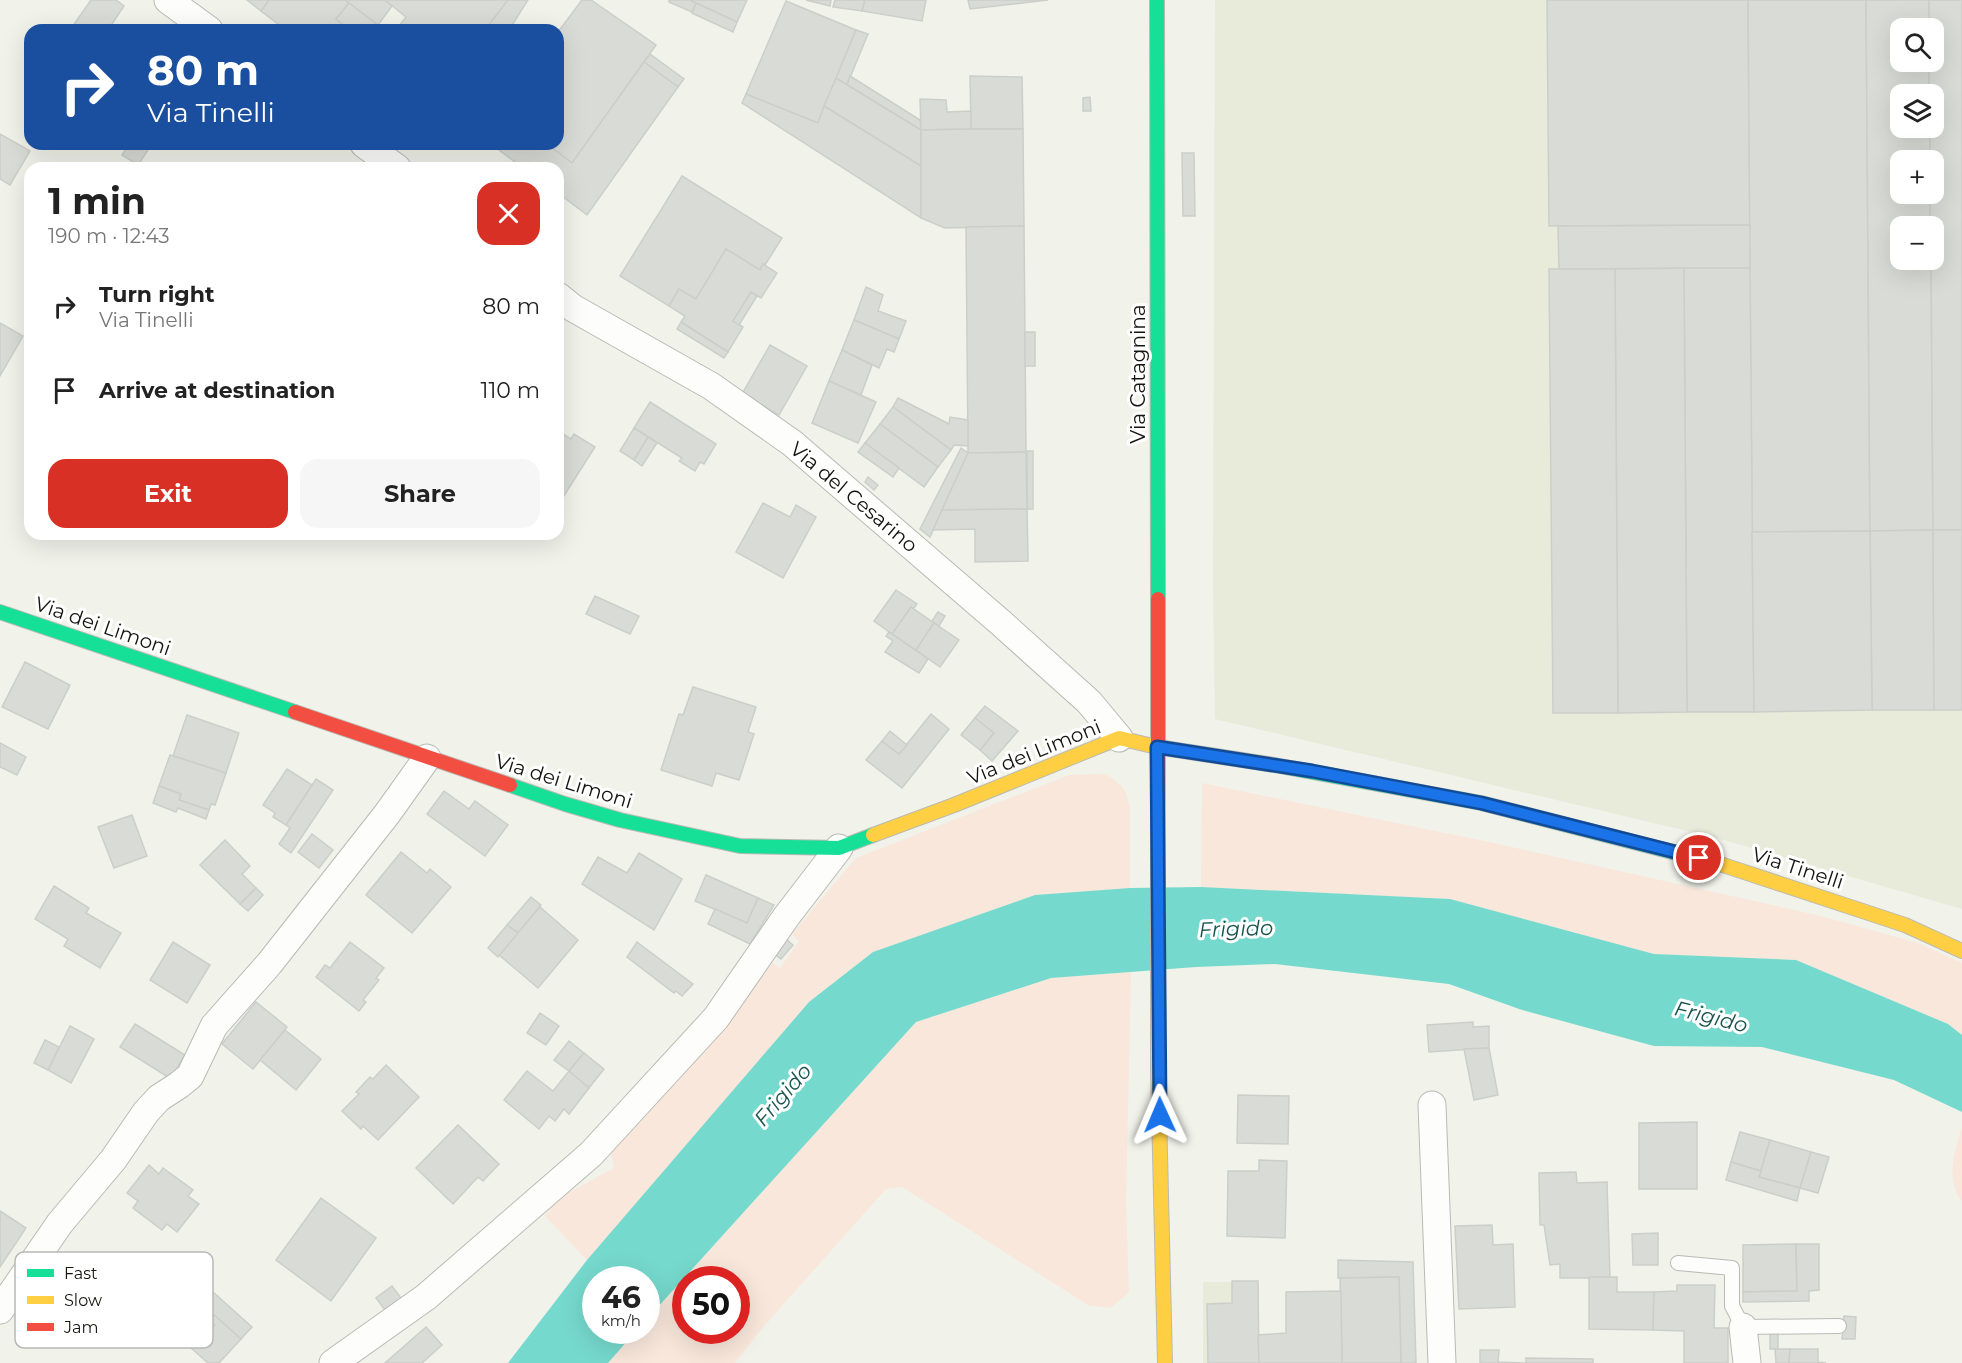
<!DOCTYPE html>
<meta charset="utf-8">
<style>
:root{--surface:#fff;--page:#f6f6f6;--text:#222;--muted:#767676;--accent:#d93025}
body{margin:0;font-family:Montserrat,sans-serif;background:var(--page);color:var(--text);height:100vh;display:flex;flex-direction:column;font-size:22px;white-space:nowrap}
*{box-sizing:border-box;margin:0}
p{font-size:20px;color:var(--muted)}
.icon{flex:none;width:33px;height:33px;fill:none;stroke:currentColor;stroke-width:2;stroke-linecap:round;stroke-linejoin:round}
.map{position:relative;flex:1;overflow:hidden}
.side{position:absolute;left:24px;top:162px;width:540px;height:378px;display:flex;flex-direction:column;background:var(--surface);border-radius:18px;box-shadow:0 6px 24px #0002}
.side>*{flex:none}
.hud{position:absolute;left:24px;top:24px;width:540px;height:126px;border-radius:18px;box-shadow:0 6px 24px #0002;background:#1a4fa0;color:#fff;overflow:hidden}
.fabs{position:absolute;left:1890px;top:18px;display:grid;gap:12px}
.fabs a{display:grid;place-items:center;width:54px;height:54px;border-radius:12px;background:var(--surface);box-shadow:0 6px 24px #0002;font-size:30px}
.speed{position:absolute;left:582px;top:1266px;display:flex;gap:12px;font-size:30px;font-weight:700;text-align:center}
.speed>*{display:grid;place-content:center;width:78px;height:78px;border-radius:50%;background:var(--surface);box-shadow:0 6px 24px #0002;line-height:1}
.speed small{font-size:15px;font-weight:400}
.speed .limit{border:9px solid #d22;background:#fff;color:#111}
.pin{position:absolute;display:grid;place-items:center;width:51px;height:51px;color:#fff;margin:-26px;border:3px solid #fff;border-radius:50%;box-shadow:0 2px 6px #0007}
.me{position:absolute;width:66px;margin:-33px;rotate:359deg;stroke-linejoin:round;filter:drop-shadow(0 0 4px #0008)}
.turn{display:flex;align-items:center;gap:21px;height:126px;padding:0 24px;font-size:27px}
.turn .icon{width:78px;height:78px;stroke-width:2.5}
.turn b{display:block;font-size:42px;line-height:51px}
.round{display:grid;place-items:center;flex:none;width:63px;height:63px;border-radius:18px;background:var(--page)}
.head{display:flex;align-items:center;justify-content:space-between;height:102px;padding:0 24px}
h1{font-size:36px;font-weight:700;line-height:45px}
.action{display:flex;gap:12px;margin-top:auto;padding:12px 24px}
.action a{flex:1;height:69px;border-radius:18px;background:var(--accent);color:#fff;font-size:24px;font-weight:700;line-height:69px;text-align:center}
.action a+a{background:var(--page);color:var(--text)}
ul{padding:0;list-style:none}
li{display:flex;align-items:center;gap:18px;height:84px;padding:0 24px}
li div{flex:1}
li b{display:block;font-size:22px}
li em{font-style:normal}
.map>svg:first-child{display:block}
</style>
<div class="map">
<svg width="1962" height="1363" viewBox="0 0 1962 1363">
<rect width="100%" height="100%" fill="#f1f2ea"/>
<g fill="#e8eada" fill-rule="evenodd">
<path d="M1215,0H1962V909L1717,838L1215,719L1213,585ZM1900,28H1934V62H1900ZM1900,94H1934V128H1900ZM1900,160H1934V194H1900ZM1900,226H1934V260H1900Z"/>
<rect x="1203" y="1282" width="56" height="81"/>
</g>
<g fill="#f9e7db" fill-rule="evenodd">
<path d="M1105,774C1123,785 1126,788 1130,809V888L1035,895L873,952L809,1002L587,1260L545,1216L557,1199L614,1168L610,1149L684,1069L773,963L780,968L799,941L792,934L856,858L1069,775Z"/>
<polygon points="1202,783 1489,842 1821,916 1921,944 1962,963 1962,1035 1948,1024 1796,960 1654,954 1450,899 1201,887"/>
<path d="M1131,972L1126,1204L1129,1293L1110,1308L1088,1305L902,1187L886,1189L764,1326L735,1363H608L636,1331L646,1330L647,1319L916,1022L1051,978ZM686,1280H736V1330H686Z"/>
<path d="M1962,1127V1201C1945,1180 1955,1149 1962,1127Z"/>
</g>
<polygon fill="#76d9cd" points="1201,887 1450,899 1654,954 1796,960 1948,1024 1962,1035 1962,1112 1894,1080 1762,1047 1654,1046 1522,1010 1449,984 1275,964 1196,967 1051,978 916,1022 647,1319 646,1280 596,1280 596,1330 636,1331 608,1363 508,1363 587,1260 809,1002 873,952 1035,895 1130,888"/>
<g fill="#d9dbd6" stroke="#cccfc9" stroke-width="1.5">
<polygon points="91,0 116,0 124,6 108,30 70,30"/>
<polygon points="247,0 269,0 261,11"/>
<polygon points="269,0 345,0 349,3 336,19 350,30 286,30 261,11"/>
<polygon points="345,0 385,0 392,6 378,25"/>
<polygon points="385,0 508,0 485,30 396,30 406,17"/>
<polygon points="508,0 528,0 509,30 485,30"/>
<polygon points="582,0 591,0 656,45 572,163 547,144 558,144 558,32"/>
<polygon points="669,0 690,0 696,3 692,12 669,2"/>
<polygon points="690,0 747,0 737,22"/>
<polygon points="806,0 831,0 830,6"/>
<polygon points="835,0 865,0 862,11 833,7"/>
<polygon points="865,0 926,0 922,21 862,11"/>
<polygon points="968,0 1048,0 970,9"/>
<polygon points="1547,0 1748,0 1750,225 1549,226"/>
<polygon points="1748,0 1866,0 1870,531 1752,532"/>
<polygon points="1866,0 1929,0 1929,28 1900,28 1900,62 1929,62 1929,94 1900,94 1900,128 1930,128 1930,160 1900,160 1900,194 1930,194 1930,226 1900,226 1900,260 1931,260 1933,530 1870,531"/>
<polygon points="1929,0 1962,0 1962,530 1933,530 1931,260 1934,260 1934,226 1930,226 1930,194 1934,194 1934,160 1930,160 1930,128 1934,128 1934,94 1929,94 1929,62 1934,62 1934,28 1929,28"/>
<polygon points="786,1 856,30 818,123 746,94"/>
<polygon points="349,3 375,23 369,30 350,30 336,19"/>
<polygon points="696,3 737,22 733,32 692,13"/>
<polygon points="856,30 868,34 847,85 836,78"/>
<polygon points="650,54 684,79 678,87 644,62"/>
<polygon points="644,62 678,87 587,215 558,193 558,168 523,168 491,144 547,144 572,163"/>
<polygon points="850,76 920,120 921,130 847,85"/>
<polygon points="970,76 1022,77 1023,129 971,129"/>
<polygon points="836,78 921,130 921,166 824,106"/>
<polygon points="746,94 818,123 824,106 921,166 921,218 742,103"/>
<polygon points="1090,97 1091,111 1083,111 1083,98"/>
<polygon points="920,99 946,100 947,112 971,111 971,129 921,130"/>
<polygon points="971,129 1023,129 1024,226 945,228 921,218 921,130"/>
<polygon points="0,134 30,151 10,185 0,179"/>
<polygon points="129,144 152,144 138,165 122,155"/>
<polygon points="1182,153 1194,153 1195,216 1183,216"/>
<polygon points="682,176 782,238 765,265 763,264 760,270 726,249 696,299 679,289 669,306 620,276"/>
<polygon points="1750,225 1750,268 1559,269 1558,226"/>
<polygon points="1024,226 1026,452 968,453 966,227"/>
<polygon points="726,249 760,270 763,264 777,273 761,298 751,292 733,321 743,327 728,352 681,322 685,316 669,306 679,289 696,299"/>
<polygon points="1684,268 1750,268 1754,712 1687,712"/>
<polygon points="1684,268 1687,712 1618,713 1615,269"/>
<polygon points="1549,269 1615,269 1618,713 1553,713"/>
<polygon points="866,287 883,295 878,311 906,321 899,339 854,320"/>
<polygon points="751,292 757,296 739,325 733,321"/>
<polygon points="854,320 899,339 894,352 887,349 879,368 842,350"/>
<polygon points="681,322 728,352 724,358 677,329"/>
<polygon points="0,323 23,336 0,376"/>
<rect x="1025" y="332" width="10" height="34"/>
<polygon points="770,345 807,366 779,415 742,394"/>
<polygon points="842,350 872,365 861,395 829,381"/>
<polygon points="829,381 876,402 858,443 812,423"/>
<polygon points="898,398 949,424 950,417 968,420 968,446 954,445 951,450 893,407"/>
<polygon points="650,402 716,444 704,464 700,462 695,471 679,461 682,458 634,428"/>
<polygon points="893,407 951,450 938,467 880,424"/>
<polygon points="880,424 938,467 924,487 865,443"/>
<polygon points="634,428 648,437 634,460 620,451"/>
<polygon points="558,431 571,439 574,434 595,447 560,502 558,501"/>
<polygon points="648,437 657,443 642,466 634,460"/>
<polygon points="865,443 899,468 893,477 858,452"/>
<polygon points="961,448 968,453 930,537 920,529"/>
<rect x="1027" y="451" width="6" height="58"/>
<polygon points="1026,452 1027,509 942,510 968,453"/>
<polygon points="868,477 878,485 874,490 865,482"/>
<polygon points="763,503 790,517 796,505 816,517 783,578 736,552"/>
<polygon points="1027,509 1028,561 975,562 975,529 933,530 942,510"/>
<polygon points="1933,530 1934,710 1872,710 1870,531"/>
<polygon points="1933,530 1962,530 1962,710 1934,710"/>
<polygon points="1870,531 1872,710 1754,712 1752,532"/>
<polygon points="896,590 917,604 913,609 911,607 892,634 874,621"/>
<polygon points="595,596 639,616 630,634 586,614"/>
<polygon points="911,607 934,623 916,650 892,634"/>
<polygon points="938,612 945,616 939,626 932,621"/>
<polygon points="934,623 959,640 940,667 916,650"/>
<polygon points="889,632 928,659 919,673 885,652 893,641 886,636"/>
<polygon points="25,662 70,685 48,729 2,707"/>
<polygon points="693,687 756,707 748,732 754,734 739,780 716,773 712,786 661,770 679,714 683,715"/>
<polygon points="985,706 1018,731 992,761 980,750 994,733 975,718"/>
<polygon points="931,714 949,729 902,788 866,760 882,741 899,754"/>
<polygon points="187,715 239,733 226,773 173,756"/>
<polygon points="975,718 994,733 980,750 961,735"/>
<polygon points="890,731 907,745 899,754 882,741"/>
<polygon points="0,743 26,757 17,775 0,767"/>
<polygon points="170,755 226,773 215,805 211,804 209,810 179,800 181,794 159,786"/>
<polygon points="287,769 312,785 286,825 273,817 275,813 263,805"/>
<polygon points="316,779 333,790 291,853 279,844 290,828 286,825"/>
<polygon points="159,786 181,794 179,800 209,810 206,819 178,808 176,812 153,803"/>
<polygon points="444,791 469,809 475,801 508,825 485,856 427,814"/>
<polygon points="132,815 147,856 114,868 98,827"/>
<polygon points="312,834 333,850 319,868 298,852"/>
<polygon points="225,840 250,866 242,874 256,888 240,904 200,865"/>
<polygon points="401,852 427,873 430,869 451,887 412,933 366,895"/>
<polygon points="639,853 682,879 654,930 582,884 598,857 627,873"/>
<polygon points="706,875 758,898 747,923 695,901"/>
<polygon points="54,886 89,908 86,913 121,933 100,968 64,946 68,939 35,919"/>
<polygon points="256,888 263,895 248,911 240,904"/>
<polygon points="531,897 541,905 518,933 507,925"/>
<polygon points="758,898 774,905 750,944 708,924 715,909 747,923"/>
<polygon points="540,907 578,940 538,988 499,955"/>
<polygon points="507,925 518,933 498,957 488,948"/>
<polygon points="785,938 793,945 781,959 773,953"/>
<polygon points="173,942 210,965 187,1003 150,980"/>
<polygon points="350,942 384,968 376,978 379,980 363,1000 366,1002 359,1011 316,977 325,965 330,968"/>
<polygon points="637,942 693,984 682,996 676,991 674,993 627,957"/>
<polygon points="256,1002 287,1027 253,1069 222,1044"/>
<polygon points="540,1013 559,1026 546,1045 527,1033"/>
<polygon points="1473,1022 1473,1027 1489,1026 1489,1048 1429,1052 1427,1025"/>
<polygon points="135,1024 185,1055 171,1079 120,1047"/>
<polygon points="70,1026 94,1039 71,1083 48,1070"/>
<polygon points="285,1030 321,1059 296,1090 260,1060"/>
<polygon points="45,1040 59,1047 48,1070 34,1063"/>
<polygon points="569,1041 584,1053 569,1071 554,1060"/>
<polygon points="1489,1048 1498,1095 1474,1100 1464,1049"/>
<polygon points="584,1053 604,1069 589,1088 569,1071"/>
<polygon points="386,1065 419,1097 378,1140 363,1126 361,1129 342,1111 359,1094 356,1092 370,1077 373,1079"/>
<polygon points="527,1071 553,1091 569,1071 589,1088 569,1114 564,1109 555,1121 549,1116 539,1129 504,1100"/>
<polygon points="1238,1095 1289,1096 1288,1144 1237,1143"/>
<polygon points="1697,1122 1697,1189 1639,1189 1639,1123"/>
<polygon points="458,1125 499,1164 483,1181 478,1177 453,1204 416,1168"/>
<polygon points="1740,1132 1770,1140 1761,1171 1731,1162"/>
<polygon points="1770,1140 1811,1152 1800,1188 1759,1177"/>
<polygon points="1811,1152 1829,1157 1818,1193 1800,1188"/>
<polygon points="1259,1160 1287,1161 1285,1238 1227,1236 1228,1171 1259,1171"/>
<polygon points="1731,1162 1761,1171 1759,1177 1800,1188 1797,1201 1726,1180"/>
<polygon points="149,1165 159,1174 163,1168 193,1190 188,1196 199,1204 177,1232 167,1224 162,1230 133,1208 138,1201 127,1193"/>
<polygon points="1576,1172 1577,1183 1607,1182 1610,1278 1560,1278 1560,1264 1550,1265 1544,1225 1540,1225 1539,1173"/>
<polygon points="321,1198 376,1238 331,1301 276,1260"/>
<polygon points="0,1211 26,1228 0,1267"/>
<polygon points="1492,1225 1493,1245 1513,1244 1515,1307 1459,1309 1455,1226"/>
<polygon points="1658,1233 1658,1265 1633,1265 1632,1234"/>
<polygon points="1796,1244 1797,1291 1743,1292 1743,1245"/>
<polygon points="1796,1244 1819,1244 1819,1290 1809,1291 1809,1301 1743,1302 1743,1292 1797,1291"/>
<polygon points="1338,1260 1413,1262 1416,1363 1401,1363 1399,1277 1338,1278"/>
<polygon points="1399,1277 1401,1363 1342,1363 1340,1278"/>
<polygon points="1589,1277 1617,1277 1617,1292 1654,1292 1653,1330 1589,1329"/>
<polygon points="1232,1281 1258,1281 1259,1363 1208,1363 1207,1304 1232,1303"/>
<polygon points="1677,1285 1715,1285 1714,1328 1728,1328 1728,1363 1684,1363 1684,1331 1653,1330 1654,1292 1677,1291"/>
<polygon points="392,1286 401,1298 385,1310 376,1298"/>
<polygon points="1341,1291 1342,1363 1259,1363 1258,1335 1286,1333 1286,1292"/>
<polygon points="213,1292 252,1327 241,1339 213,1314 209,1319 197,1309"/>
<polygon points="197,1309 215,1325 206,1334 189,1318"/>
<polygon points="213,1314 241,1339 219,1363 208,1363 181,1339 195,1324 206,1334 215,1325 209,1319"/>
<polygon points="1844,1316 1856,1317 1855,1339 1842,1339"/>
<polygon points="426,1327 442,1345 422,1363 385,1363"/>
<polygon points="1770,1332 1778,1333 1778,1349 1770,1349"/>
<polygon points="1775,1349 1790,1349 1789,1363 1776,1363"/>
<polygon points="1790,1349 1818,1349 1818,1362 1826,1363 1789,1363"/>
<polygon points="1480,1350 1499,1350 1498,1362 1526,1363 1480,1363"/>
<polygon points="1526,1358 1593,1359 1593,1363 1526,1363"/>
</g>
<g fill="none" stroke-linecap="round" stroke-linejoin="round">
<g stroke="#b9bab4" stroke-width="16">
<polyline id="lane" points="1678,1263 1732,1268 1732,1306 1743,1327 1839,1326"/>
</g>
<g stroke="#b9bab4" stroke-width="29">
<g id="street">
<polyline points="168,0 209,30"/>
<polyline points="364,144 397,168"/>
<polyline points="558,296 573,308 711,386 792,443 1000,622 1089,702 1119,738"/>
<polyline points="1432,1105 1442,1363"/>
<polyline points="0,1310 60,1223 113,1160 146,1112 159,1098 179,1085 190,1076 214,1026 269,964 387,814 427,758"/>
<polyline points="1743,1327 1747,1363"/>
<polyline points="333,1363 426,1297 591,1154 716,1018 786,917 839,848"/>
</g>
</g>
<g stroke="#b9bab4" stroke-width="16">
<g id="fast">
<polyline points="1157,0 1158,599"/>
<polyline points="0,612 295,712"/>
<polyline points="1274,765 1481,803 1723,865"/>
<polyline points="510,785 565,804 620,820 740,846 839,848 873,835"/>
</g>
</g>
<g stroke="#b9bab4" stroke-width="16">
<g id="slow">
<polyline points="873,835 954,805 1119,738 1157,747 1274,765"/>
<polyline points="1723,865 1905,925 1962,951"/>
<polyline points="1158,917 1158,1070 1165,1363"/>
</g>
</g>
<g stroke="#b9bab4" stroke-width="16">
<g id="jam">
<polyline points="1158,599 1158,917"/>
<polyline points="295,712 510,785"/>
</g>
</g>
<use href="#lane" stroke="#fdfdfc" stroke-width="14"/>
<use href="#street" stroke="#fdfdfc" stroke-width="27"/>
<use href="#fast" stroke="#16e098" stroke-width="14"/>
<use href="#slow" stroke="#ffcf43" stroke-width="14"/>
<use href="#jam" stroke="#f24e42" stroke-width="14"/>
</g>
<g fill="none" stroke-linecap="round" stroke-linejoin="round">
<g stroke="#114b97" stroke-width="15">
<polyline id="route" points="1160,1115 1157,747 1312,771 1481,803 1699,858"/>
</g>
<use href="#route" stroke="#1a73e8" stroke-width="10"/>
</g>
<g text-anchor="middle" stroke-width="6" stroke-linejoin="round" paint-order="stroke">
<g font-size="20" fill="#141510" stroke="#fff">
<text transform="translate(1138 374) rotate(-90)" y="7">Via Catagnina</text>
<text transform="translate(854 497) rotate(40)" y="7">Via del Cesarino</text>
<text transform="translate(103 626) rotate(19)" y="7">Via dei Limoni</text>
<text transform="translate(1034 752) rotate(-22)" y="7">Via dei Limoni</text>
<text transform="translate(564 781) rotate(17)" y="7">Via dei Limoni</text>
<text transform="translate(1798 868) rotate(18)" y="7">Via Tinelli</text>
</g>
<g font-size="21" font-style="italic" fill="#1a544d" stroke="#fff">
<text transform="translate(1236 929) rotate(-2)" y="7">Frigido</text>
<text transform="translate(1711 1017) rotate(14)" y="7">Frigido</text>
<text transform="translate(783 1095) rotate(-49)" y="7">Frigido</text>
</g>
</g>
<rect x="15" y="1252" width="198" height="96" rx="9" fill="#fff" stroke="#b8b9b7" stroke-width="1.5"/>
<rect x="27" y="1269" width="27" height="8" fill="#16e098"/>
<rect x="27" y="1296" width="27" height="8" fill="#ffcf43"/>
<rect x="27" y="1323" width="27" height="8" fill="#f24e42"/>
<g font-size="16" fill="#141510">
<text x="64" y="1279">Fast</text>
<text x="64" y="1306">Slow</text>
<text x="64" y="1333">Jam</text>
</g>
</svg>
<div class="fabs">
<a><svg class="icon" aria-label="search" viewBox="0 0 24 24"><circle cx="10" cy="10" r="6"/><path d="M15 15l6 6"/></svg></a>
<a><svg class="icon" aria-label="layers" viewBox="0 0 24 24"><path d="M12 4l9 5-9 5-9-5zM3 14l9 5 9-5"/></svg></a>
<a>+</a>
<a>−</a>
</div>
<div class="speed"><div>46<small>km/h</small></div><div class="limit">50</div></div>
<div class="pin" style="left:1699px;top:858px;background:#d93025"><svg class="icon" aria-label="arrive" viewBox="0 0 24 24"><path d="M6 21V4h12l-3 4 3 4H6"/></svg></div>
<svg class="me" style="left:1160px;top:1115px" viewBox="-20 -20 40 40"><path d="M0-17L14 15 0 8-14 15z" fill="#1a73e8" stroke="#fff" stroke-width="4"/></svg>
<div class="hud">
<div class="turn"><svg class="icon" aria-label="right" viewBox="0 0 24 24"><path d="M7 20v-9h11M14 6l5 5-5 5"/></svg><div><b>80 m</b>Via Tinelli</div></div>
</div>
<section class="side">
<div class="head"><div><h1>1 min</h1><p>190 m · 12:43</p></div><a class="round" style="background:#d93025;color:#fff"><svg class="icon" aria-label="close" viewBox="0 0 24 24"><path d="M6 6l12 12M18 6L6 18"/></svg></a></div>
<ul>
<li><svg class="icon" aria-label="right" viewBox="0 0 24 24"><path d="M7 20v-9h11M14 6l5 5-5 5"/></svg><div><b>Turn right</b><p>Via Tinelli</p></div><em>80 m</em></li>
<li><svg class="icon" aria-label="arrive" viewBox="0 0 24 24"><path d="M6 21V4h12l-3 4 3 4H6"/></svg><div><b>Arrive at destination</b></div><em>110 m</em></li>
</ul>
<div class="action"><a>Exit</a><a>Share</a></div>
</section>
</div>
